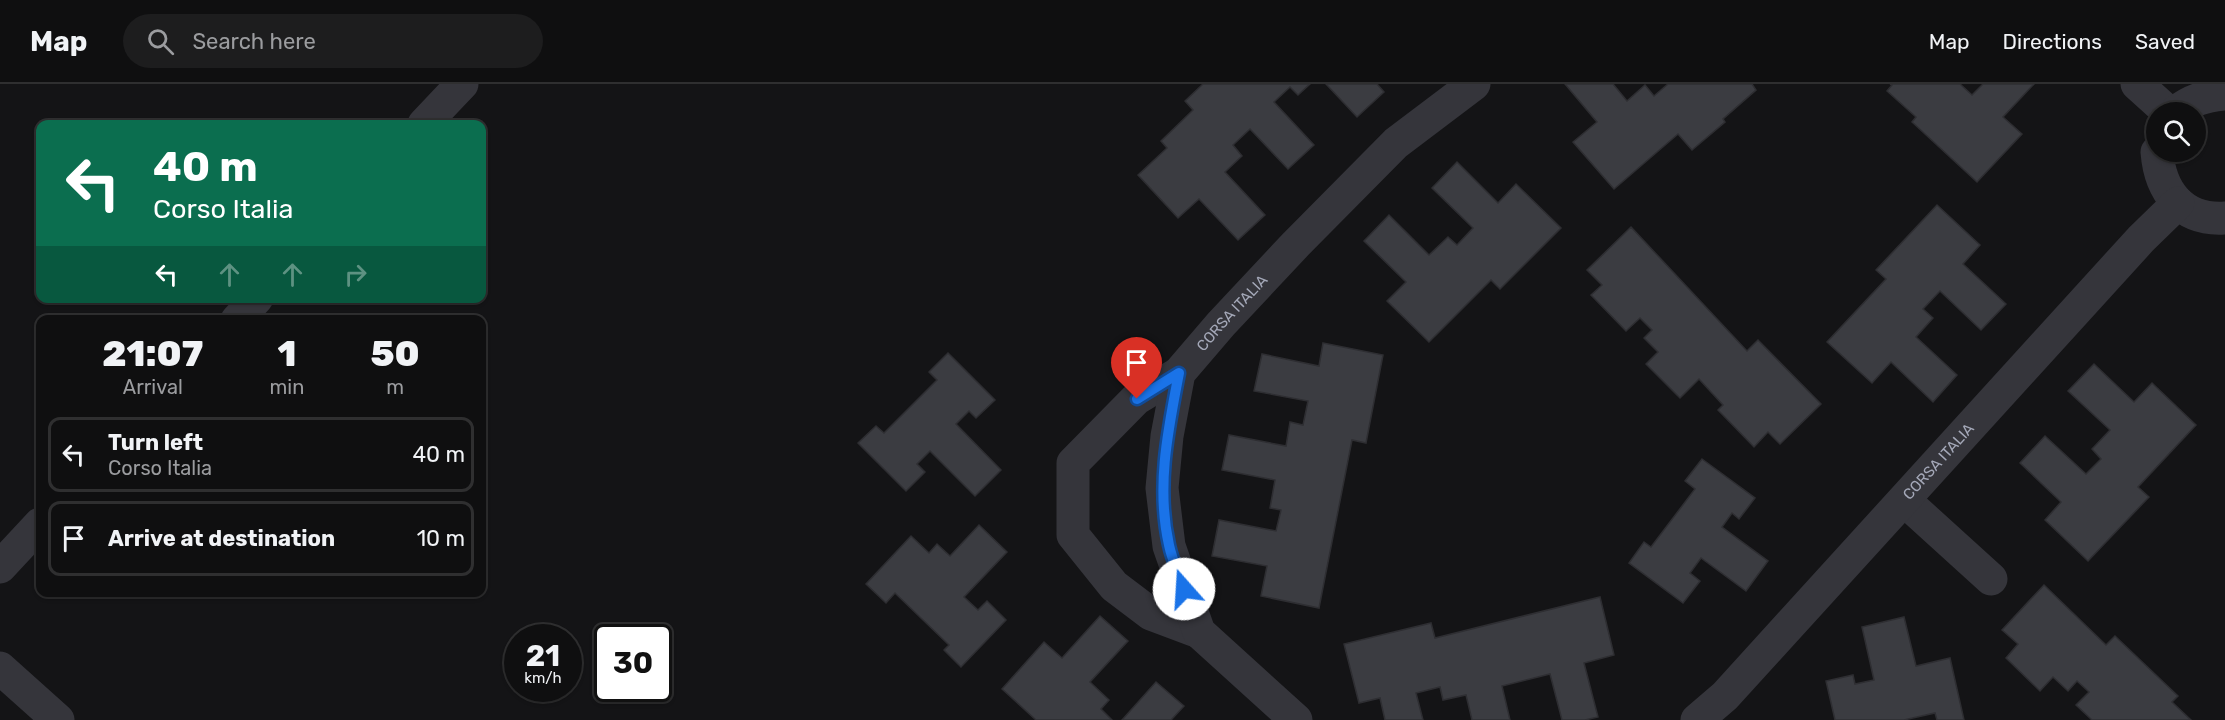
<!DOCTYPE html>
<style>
:root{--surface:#0f0f10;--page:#1d1d1e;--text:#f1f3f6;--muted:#9b9c9f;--line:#2f2f30}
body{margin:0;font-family:Rubik,sans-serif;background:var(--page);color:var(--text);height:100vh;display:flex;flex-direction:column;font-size:22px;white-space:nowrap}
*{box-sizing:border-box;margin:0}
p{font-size:20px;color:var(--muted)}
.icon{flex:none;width:33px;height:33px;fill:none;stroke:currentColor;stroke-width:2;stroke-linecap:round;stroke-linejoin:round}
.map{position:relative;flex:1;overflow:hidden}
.side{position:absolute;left:36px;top:231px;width:450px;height:282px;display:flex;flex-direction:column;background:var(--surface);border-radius:12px;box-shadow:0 2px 4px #0004,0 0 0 2px var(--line)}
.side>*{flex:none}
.top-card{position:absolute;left:36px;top:36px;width:450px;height:183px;border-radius:12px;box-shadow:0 2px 4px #0004,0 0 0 2px var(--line);background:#0b6e4f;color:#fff;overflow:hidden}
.buttons{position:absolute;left:2146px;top:18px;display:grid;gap:12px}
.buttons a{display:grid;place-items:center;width:60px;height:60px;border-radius:50%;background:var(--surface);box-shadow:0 2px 4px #0004,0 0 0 2px var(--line);font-size:30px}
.speed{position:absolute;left:504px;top:540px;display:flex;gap:12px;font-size:30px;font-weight:700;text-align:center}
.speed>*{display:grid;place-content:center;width:78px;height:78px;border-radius:50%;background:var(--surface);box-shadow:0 2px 4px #0004,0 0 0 2px var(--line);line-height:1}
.speed small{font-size:15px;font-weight:400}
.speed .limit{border:3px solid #111;border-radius:9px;background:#fff;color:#111}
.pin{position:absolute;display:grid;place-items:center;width:51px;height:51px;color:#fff;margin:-62px -26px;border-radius:50% 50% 50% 0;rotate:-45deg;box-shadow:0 0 6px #0007}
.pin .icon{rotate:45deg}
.me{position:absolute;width:66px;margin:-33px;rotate:341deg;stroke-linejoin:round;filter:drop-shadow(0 0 4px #0008)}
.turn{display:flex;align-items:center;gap:21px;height:126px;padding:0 18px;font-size:27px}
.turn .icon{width:78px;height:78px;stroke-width:2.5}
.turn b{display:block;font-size:42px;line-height:51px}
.lanes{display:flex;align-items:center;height:57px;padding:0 18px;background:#0003;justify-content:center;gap:30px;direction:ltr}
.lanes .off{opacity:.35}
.eta{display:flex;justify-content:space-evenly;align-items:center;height:102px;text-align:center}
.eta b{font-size:36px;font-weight:800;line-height:42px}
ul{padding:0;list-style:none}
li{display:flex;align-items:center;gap:18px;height:75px;margin:0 12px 9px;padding:0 6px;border:3px solid var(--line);border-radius:12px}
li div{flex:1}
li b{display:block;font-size:22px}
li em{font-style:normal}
header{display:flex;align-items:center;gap:36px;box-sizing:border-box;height:84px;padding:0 30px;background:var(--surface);border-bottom:2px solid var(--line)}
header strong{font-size:28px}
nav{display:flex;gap:33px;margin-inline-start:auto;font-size:21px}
.search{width:420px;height:54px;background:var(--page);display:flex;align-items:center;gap:15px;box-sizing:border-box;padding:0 21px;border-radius:33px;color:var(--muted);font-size:22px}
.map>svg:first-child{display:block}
</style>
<header>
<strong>Map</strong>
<div class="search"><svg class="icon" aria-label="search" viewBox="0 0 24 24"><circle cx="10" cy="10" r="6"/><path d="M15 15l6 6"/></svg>Search here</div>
<nav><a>Map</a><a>Directions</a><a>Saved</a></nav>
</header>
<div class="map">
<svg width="2225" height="636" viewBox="0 0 2225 636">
<rect width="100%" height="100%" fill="#141416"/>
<g fill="#3b3c41" stroke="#2e2e32" stroke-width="1.5">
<polygon points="1203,0 1310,0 1298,11 1290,3 1274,18 1314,61 1288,85 1250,45 1233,61 1242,72 1225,88 1265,131 1238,156 1199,115 1178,134 1138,91 1167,64 1161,57 1193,26 1185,17"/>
<polygon points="1326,0 1377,0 1384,8 1357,33"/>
<polygon points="1565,0 1613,0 1627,17 1645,1 1654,12 1668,0 1752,0 1756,6 1723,35 1725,38 1692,66 1678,50 1614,105 1573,58 1597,38"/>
<polygon points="1890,0 1960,0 1972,11 1983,0 2034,0 2003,33 2022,50 1977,98 1912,38 1916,33 1887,7 1892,1"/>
<polygon points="1457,78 1498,119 1516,100 1561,144 1500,205 1491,196 1429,258 1387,217 1406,198 1364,157 1389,131 1429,171 1448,153 1457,161 1473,144 1432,104"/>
<polygon points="1937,121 1980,161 1963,180 2006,220 1981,246 1940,207 1923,225 1933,234 1916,253 1957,291 1933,318 1891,278 1872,299 1827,258 1886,195 1876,186"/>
<polygon points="1631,143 1747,267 1758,256 1821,320 1780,360 1768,348 1754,363 1718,326 1723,321 1699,295 1680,314 1646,280 1658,268 1644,254 1652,246 1640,234 1626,247 1591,211 1602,201 1587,186"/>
<polygon points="1323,259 1383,271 1366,359 1352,356 1319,524 1261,512 1267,482 1212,472 1219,436 1276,447 1281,426 1270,424 1275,396 1222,386 1229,351 1286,362 1290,338 1303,341 1308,317 1254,307 1262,270 1319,282"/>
<polygon points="948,269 995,316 976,334 969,327 956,340 1001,386 975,412 930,367 917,380 925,388 906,407 858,359 876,342 884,349 937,296 929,288"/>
<polygon points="2094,280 2134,318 2152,299 2196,341 2138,403 2149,413 2088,477 2045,436 2061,418 2020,379 2045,352 2086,390 2101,375 2092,365 2110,346 2068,307"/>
<polygon points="1702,375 1755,414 1739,435 1732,429 1722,443 1768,477 1746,507 1701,474 1690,489 1700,497 1683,519 1629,479 1644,458 1651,463 1695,405 1685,397"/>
<polygon points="979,441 1007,468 964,513 978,526 987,517 1006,536 961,583 944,566 949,561 895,509 886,519 866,500 911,452 929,469 937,460 950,472"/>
<polygon points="2044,501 2106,561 2115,552 2178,612 2172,618 2191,636 2092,636 2076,621 2089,608 2077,597 2068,607 2053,593 2040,607 2006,574 2018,560 2002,546"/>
<polygon points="1600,513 1614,571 1584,579 1598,633 1585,636 1562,636 1550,590 1502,602 1510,636 1472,636 1466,611 1443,616 1440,603 1416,609 1423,636 1385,636 1380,614 1359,619 1344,560 1431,539 1435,554"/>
<polygon points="1100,532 1128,557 1090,598 1109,616 1101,625 1112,636 1036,636 1002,605 1044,558 1062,574"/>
<polygon points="1904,533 1916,582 1950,574 1964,636 1937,636 1935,629 1904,636 1835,636 1826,597 1853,591 1855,600 1874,596 1862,543"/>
<polygon points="1156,598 1184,622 1171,636 1122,636"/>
</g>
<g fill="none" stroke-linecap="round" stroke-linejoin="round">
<g stroke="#35353b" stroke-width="33">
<polyline points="2137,0 2168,28"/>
<path d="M2176,28C2191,16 2205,12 2225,10"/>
<polyline points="424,40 462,0"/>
<path d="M2157,68C2160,107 2182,137 2225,134"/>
<polyline points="237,236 257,214"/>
<polyline points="1179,289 1136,315 1073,379 1073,451 1114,502 1151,530 1199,548"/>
<polyline points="1904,416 1991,495"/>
<polyline points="0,483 40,440"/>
<polyline points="0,584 58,636"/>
<path id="s1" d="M1296,636L1199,548L1169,462L1162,404L1167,352L1179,289L1221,240L1296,160L1396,59L1474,0"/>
<path id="s2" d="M1697,636L1725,612L2141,155L2178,119"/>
</g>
</g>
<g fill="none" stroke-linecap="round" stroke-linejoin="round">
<g stroke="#114b97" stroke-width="15">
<path id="route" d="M1137,315L1179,289C1168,346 1156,403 1169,461C1172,476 1179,490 1184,505"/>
</g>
<use href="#route" stroke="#1a73e8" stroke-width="10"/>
</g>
<g text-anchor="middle" stroke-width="5" stroke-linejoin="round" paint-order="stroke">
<g font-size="15" fill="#a4a8b8" stroke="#0f0f11">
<text dy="5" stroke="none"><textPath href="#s1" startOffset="477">CORSA ITALIA</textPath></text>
<text dy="5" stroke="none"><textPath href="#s2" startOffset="354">CORSA ITALIA</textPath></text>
</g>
</g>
</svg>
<div class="buttons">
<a><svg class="icon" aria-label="search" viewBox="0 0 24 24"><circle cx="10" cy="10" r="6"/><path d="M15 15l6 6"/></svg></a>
</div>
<div class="speed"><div>21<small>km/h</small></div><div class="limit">30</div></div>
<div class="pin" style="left:1137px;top:315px;background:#d93025"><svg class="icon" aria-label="arrive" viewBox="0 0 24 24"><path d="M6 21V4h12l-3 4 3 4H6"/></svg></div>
<svg class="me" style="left:1184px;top:505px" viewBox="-20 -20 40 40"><circle r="19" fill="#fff"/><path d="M0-13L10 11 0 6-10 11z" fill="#1a73e8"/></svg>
<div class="top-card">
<div class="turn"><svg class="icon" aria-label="left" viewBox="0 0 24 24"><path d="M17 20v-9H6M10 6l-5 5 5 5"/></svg><div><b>40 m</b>Corso Italia</div></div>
<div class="lanes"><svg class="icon" aria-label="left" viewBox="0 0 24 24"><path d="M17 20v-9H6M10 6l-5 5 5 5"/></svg><svg class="icon off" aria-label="ahead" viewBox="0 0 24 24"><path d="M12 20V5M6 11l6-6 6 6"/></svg><svg class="icon off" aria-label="ahead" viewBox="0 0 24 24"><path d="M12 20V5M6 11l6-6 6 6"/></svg><svg class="icon off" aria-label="right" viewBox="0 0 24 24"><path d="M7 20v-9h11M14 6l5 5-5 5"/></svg></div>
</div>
<section class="side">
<div class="eta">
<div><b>21:07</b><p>Arrival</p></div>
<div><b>1</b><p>min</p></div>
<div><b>50</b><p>m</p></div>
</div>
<ul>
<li><svg class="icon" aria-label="left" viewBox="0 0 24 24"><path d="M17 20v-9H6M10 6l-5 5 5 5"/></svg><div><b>Turn left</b><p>Corso Italia</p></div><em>40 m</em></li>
<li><svg class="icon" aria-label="arrive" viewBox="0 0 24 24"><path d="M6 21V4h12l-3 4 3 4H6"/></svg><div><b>Arrive at destination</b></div><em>10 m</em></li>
</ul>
</section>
</div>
